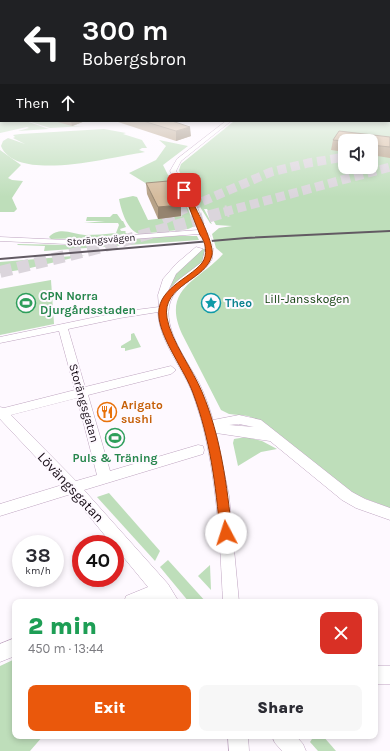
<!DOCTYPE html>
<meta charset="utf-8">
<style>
:root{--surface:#fff;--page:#f7f7f7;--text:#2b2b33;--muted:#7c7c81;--accent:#ea580c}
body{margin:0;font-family:Karla,sans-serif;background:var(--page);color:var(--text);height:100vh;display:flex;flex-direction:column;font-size:15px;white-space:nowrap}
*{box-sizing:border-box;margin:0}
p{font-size:13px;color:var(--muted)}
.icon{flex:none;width:22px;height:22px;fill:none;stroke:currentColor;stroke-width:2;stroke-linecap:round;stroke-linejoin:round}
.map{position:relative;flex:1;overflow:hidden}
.panel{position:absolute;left:12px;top:599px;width:366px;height:140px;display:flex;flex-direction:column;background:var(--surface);border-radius:8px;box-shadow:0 2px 6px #0003}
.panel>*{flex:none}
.hud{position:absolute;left:0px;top:0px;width:390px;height:122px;box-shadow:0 2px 6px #0003;background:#202124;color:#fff;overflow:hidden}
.tools{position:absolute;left:338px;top:134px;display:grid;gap:8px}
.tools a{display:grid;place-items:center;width:40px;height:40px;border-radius:8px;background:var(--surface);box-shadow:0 2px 6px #0003;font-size:20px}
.speed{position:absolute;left:12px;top:535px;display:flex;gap:8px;font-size:20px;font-weight:700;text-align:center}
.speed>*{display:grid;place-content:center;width:52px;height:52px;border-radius:50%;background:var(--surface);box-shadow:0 2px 6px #0003;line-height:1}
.speed small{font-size:10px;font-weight:400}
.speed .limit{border:6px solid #d22;background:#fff;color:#111}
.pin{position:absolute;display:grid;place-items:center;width:34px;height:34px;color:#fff;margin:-17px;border-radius:8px;box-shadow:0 2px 6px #0006}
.me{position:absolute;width:44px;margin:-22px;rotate:355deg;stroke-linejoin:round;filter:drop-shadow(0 0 3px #0008)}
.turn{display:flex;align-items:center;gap:14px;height:84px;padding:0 16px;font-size:18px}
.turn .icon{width:52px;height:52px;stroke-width:2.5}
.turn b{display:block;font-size:28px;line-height:34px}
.then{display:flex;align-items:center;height:38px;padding:0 16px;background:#0003;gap:8px;font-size:15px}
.round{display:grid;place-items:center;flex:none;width:42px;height:42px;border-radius:8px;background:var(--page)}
.overview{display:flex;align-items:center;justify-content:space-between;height:68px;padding:0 16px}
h1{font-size:24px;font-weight:800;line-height:30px;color:#1e9e55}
.primary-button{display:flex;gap:8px;margin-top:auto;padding:8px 16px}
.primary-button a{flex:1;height:46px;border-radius:8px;background:var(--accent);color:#fff;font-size:16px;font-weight:800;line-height:46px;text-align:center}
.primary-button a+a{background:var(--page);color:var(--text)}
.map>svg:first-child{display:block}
</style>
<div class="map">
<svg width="390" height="751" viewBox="0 0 390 751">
<rect width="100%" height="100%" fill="#fef9ff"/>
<g fill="#bedeba" fill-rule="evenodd">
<path d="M389,97H390V508L358,496L348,489L266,424L248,416L229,414L221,410L182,334C161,288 199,281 223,254L216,248L212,234L219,228L232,226L216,225L207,209H204L212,224L210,223L181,176L179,170L181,164L233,122L389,121ZM345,141H371V167H345Z"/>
<polygon points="0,98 1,121 26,121 49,129 18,131 29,128 27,127 0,133"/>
<polygon points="28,121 85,121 73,126 85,126 50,128"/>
<path d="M104,129L126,133L123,134L142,140L147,148H142L139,150L145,152L140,153C111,157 16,183 1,146L3,141L8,138L25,144L13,138L15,137L13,135L20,134Z"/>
<path d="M159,140L188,146L163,165L177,193L180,194C187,204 190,215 195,226L188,229L139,234C127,230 121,210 119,199L133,196L137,197L148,220L181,216L169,192L147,184L129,173L156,160L166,146Z"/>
<polygon points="0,150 21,165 8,178 12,180 23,181 12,198 17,209 14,212 0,212"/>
<polygon points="113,214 117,214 122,221 86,221 87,217 110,217"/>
<path d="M105,221H123L126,227L120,229L121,231H126L125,232L127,234L88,238L51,239L49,237C59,226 73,234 85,235C95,235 106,234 116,233L119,225L118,223H84Z"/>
<polygon points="176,236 197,236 199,240 44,251 45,246 17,245 18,244 67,245 100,243 101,241"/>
<polygon points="211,248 209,257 168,289 172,275 189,259 202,249"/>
<polygon points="85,255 26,269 0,273 0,262"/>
<polygon points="51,280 54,324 0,335 0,289"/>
<polygon points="134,333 141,347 125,351 125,348 121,348 121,346 131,340 131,334"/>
<polygon points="246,437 262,441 277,449 261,452 238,466 233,443 234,439"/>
<polygon points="109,493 160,551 155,561 97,497"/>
<polygon points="168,560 206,602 189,602 160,567"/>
<polygon points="210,565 211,590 198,576"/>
<polygon points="15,659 15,736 43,736 30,751 0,751 0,666"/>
<polygon points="314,736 323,736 336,751 318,751 310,742"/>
</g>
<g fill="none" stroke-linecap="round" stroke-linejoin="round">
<g stroke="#dbd5dc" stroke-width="9" stroke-dasharray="9 4.5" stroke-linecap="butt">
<polyline points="178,212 271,172 308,163 345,157"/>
<polyline points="224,212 390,167"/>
</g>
<g stroke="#dbd5dc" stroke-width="12" stroke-dasharray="12 6" stroke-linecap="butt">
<polyline points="162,219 180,211"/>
<polyline points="0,272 98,248 228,211"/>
</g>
<g stroke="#bea4c0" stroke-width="1">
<g id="minor">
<polygon points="226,121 231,121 181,161 176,171 198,209 207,235 206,237 200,237 199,234 66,244 0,241 0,237 66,240 198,230 190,209 170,171 177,159"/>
<path d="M206,246L213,248L212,259L209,264C199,277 182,282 173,296C157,322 187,360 199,383C205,395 209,407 213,420L239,415L261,420L352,492L365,499L390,508V520L356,508L342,500L270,441L216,433L229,496L239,602H223C220,541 217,478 201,419C197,407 194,395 189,385C178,362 159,338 158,312L120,318L68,329L85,387L171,366L176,370L171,374L88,395L110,471L198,445L203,446L204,450L203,454L84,490L168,584L179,602H160L158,600L152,602H124L126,596L148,587L115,547V544H112L71,494L0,516V504L62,485L0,419V407L4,408L75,390L59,331L0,343V337L120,312L159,307L158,295L163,279L176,264L196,247L203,249L176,274L168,291L177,281L202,262ZM77,398L97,475L76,481L11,415ZM239,424L254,427L229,425Z"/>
<polygon points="15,638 15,656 0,662 0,644"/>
<rect x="375" y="666" width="15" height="18"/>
<polygon points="228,736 248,736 249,751 229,751"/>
<polygon points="272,736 296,736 303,744 306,751 282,751 275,743"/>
</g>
</g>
<g stroke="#bea4c0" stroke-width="1">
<polygon id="major" points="1,93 1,97 0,98 0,94"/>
</g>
<use href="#minor" fill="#fff" fill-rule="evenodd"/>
<use href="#major" fill="#fff" fill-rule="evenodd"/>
<polyline stroke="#625a63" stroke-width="2" points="0,259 246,238 390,231"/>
<g stroke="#bea4c0" stroke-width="8" stroke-linecap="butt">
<polyline id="minor-bridge" points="203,235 207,238 209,248"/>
</g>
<use href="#minor-bridge" stroke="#fff" stroke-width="8"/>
</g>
<g fill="#b7a288">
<polygon points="54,121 85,121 72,126"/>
<polygon points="115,121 172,121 191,136 176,141"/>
<polygon points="390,137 390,158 371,155 371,141 345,141 345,152 331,150 333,140"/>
<polygon points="146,183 181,216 158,219 147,194"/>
</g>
<g fill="#95846f">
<polygon points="71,121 85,121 72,126"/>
<polygon points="190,127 191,136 176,141 176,131"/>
<polygon points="181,205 181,216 158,219 158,207"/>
</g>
<g fill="#d5bc9e" stroke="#95846f">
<polygon points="143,121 172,121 190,127 176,131"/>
<polygon points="339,131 390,137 390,147 371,145 371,141 345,141 333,140"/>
<polygon points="168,181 181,205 158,207 146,183"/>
</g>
<linearGradient id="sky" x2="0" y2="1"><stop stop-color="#7bc1e2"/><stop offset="0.47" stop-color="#fffcff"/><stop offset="1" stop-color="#fffcff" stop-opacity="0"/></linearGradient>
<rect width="390" height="197" fill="url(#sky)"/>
<path fill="#ea580c" stroke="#983908" d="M182,189H185C192,200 215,243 212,255C207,280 161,285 167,318C171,341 193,370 202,392C221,437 227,486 232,533L230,537L226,539L222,537L220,533C216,486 210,438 193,393C185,371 162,341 159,318C155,289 188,280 202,263C208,255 206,242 200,235Z"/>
<defs>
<g id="stadium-ring" transform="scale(1)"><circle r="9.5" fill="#fef9ff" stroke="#2e9e5b" stroke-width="1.5"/><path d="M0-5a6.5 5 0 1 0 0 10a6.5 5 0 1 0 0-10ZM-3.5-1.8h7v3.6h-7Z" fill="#2e9e5b"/></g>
<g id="sight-ring" transform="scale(1)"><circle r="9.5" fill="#fef9ff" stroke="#0f9aa8" stroke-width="1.5"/><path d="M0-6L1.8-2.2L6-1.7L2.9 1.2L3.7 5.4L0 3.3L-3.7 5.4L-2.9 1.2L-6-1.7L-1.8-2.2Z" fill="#0f9aa8"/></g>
<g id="restaurant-ring" transform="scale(1)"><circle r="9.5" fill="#fef9ff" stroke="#e8710a" stroke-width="1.5"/><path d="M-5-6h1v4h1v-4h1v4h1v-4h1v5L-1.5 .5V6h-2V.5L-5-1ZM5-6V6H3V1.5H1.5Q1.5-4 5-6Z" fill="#e8710a"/></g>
</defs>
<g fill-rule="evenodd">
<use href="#stadium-ring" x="26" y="303"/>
<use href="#sight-ring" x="211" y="303"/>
<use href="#restaurant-ring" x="107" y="412"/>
<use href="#stadium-ring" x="115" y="438"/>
</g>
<g text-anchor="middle" stroke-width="4" stroke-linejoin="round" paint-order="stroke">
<g font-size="10" fill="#160c16" stroke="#fef9ff">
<text transform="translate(101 239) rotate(-4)" y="4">Storängsvägen</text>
</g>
<g font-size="12" font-weight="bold" fill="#27864d" stroke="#fef9ff" text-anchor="start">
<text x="40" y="300">CPN Norra<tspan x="40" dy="14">Djurgårdsstaden</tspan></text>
<text x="115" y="462" text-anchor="middle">Puls &amp; Träning</text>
</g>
<g font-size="12" fill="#093a05" stroke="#fef9ff">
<text x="307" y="303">Lill-Jansskogen</text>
</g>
<g font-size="12" font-weight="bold" fill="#0d838f" stroke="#fef9ff" text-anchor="start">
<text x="225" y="307">Theo</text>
</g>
<g font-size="12" fill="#160c16" stroke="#fef9ff">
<text transform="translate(84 403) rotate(74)" y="4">Storängsgatan</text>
</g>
<g font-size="12" font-weight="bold" fill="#c56008" stroke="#fef9ff" text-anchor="start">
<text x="121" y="409">Arigato<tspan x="121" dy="14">sushi</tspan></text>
</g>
<g font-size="14" fill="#160c16" stroke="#fef9ff">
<text transform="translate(71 487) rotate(47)" y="5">Lövängsgatan</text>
</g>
</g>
</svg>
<div class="tools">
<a><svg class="icon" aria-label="sound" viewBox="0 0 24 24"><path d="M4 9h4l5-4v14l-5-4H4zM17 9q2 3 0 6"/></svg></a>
</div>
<div class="speed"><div>38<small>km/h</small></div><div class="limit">40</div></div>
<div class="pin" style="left:184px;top:190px;background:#d93025"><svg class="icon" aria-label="arrive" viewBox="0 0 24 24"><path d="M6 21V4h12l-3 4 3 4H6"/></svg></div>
<svg class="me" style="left:226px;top:533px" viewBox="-20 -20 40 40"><circle r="19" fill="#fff"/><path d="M0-13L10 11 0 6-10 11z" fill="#ea580c"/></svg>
<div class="hud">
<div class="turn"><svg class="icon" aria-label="left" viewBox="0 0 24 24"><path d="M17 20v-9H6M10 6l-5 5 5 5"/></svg><div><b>300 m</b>Bobergsbron</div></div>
<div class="then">Then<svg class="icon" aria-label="ahead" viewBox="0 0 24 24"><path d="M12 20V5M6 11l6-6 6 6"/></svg></div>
</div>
<section class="panel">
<div class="overview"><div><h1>2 min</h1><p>450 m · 13:44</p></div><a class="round" style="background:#d93025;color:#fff"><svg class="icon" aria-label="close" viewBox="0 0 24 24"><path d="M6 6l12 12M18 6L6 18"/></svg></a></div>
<div class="primary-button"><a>Exit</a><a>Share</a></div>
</section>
</div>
